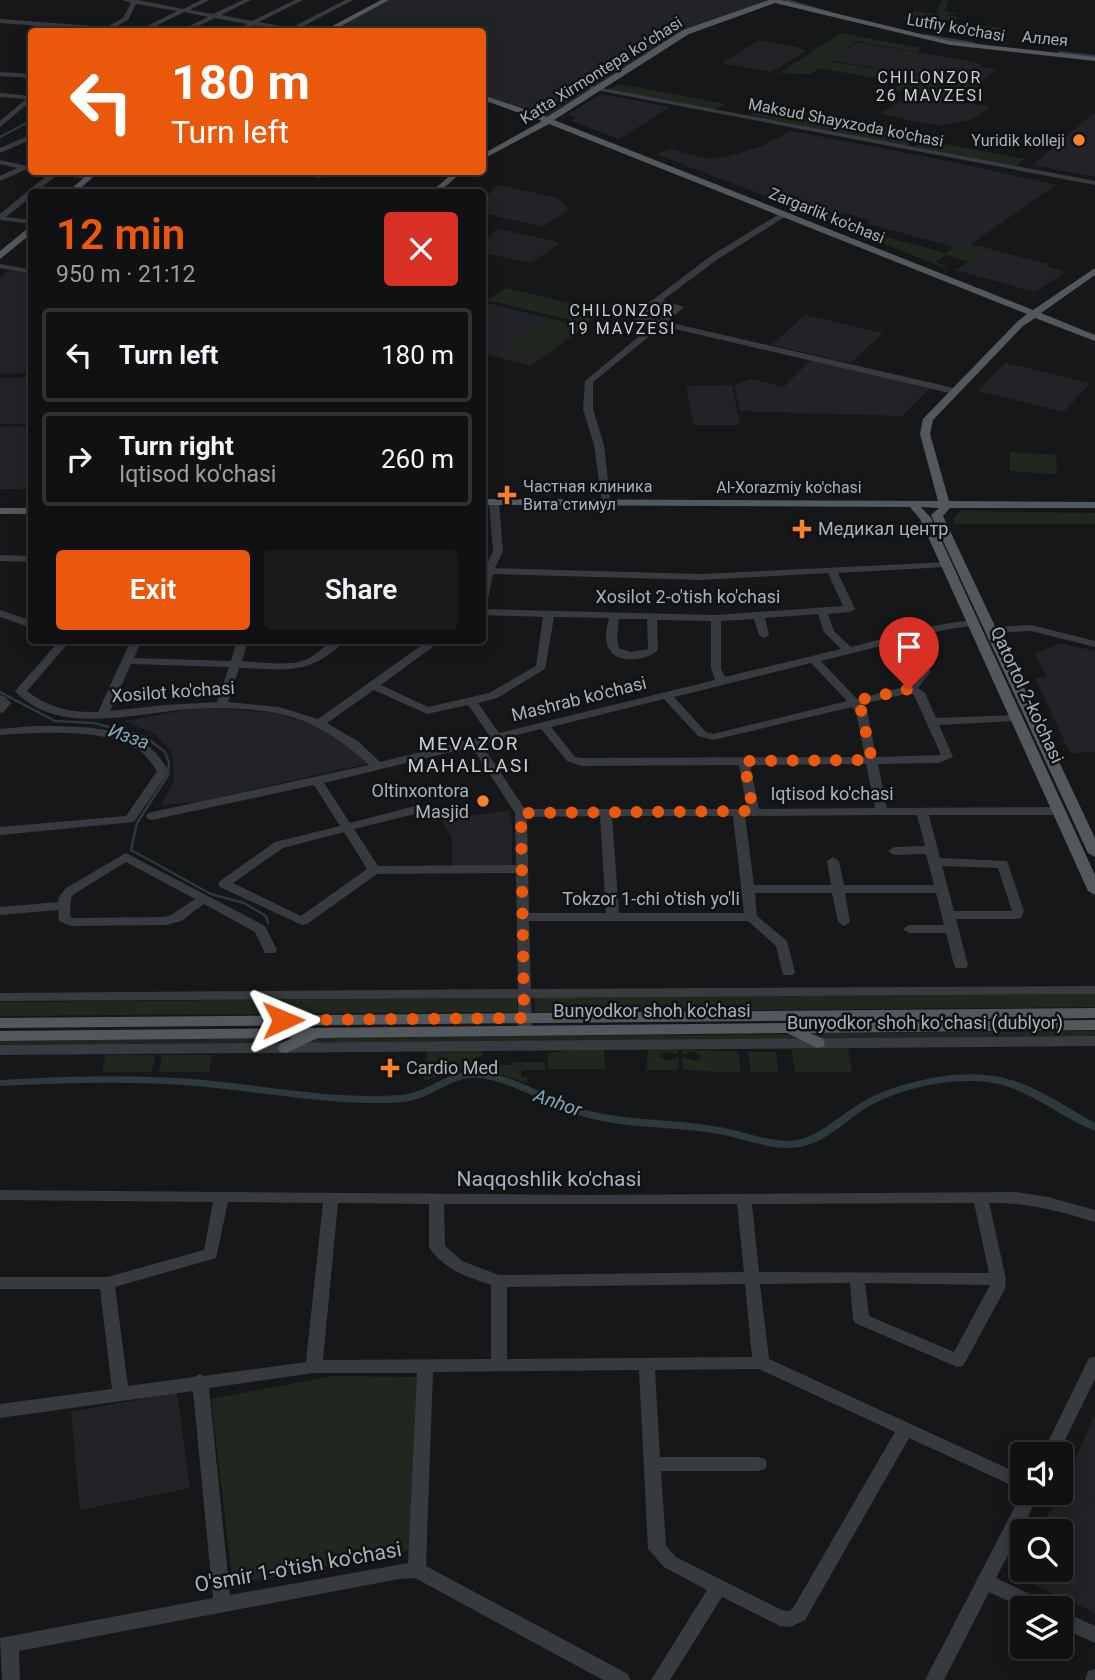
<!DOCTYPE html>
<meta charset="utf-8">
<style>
:root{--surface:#101113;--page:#191a1c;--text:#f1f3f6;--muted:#9c9da0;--line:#303133;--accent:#ea580c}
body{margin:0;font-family:Roboto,sans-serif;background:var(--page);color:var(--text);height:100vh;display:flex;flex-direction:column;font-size:26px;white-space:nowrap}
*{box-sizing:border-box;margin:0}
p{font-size:23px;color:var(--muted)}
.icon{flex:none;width:38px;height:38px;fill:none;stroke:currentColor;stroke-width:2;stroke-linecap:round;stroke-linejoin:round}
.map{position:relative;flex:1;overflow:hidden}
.sheet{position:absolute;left:28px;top:189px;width:458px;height:455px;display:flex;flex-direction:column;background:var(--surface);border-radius:7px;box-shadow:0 4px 18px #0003,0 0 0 2px var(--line)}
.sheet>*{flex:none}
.guide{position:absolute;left:28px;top:28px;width:458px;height:147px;border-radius:7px;box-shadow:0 4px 18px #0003,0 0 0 2px var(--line);background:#ea580c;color:#fff;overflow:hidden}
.tools{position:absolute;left:1010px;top:1442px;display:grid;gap:14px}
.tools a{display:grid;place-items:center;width:63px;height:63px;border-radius:7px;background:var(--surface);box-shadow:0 4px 18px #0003,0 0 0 2px var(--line);font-size:35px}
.pin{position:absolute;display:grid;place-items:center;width:60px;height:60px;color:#fff;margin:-72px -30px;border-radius:50% 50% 50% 0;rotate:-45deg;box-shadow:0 0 7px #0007}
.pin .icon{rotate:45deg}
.me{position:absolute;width:77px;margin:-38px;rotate:89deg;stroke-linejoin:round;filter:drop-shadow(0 0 5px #0008)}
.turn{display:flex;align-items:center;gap:24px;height:147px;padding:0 28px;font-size:32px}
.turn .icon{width:91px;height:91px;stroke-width:2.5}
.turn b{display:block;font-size:49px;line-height:60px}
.round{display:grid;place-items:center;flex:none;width:74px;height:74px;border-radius:7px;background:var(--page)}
.overview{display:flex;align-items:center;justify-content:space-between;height:119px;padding:0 28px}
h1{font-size:42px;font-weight:600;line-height:52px;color:var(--accent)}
.button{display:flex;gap:14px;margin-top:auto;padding:14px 28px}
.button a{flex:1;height:80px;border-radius:7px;background:var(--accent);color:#fff;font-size:28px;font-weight:600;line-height:80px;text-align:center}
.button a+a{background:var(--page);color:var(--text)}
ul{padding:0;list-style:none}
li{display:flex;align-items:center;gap:21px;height:94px;margin:0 14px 10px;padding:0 14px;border:4px solid var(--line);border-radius:7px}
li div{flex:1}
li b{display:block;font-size:26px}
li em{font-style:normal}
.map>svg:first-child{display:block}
</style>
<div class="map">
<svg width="1095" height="1680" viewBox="0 0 1095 1680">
<rect width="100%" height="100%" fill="#161719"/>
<g fill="#222326">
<polygon points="386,0 769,0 683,32 547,117 483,95 483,32 324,32"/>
<polygon points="759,40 797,47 806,51 771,72 722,63"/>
<polygon points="857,42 973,62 982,64 980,67 997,70 976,85 830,60"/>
<polygon points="601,94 659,105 670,107 619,139 571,121 577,117 567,115"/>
<polygon points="934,96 989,107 974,119 940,126 880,114 902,100 924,103"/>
<polygon points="1092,114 1095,115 1095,177 1033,165"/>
<polygon points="791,131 954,162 1056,185 971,244 1048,264 1046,266 1065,272 1035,292 955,270 981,254 868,224 870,220 845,213 829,221 656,154 671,149 708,159 729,156 762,146"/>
<polygon points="498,185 558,198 569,210 543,227 483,213 483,200"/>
<polygon points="500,229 560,243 531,263 483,253 483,245 495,230"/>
<polygon points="10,270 31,275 31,373 0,374 0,277"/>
<polygon points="483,302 585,327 531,366 483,353"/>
<polygon points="805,315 883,333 850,363 771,345"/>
<polygon points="811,360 930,388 902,416 740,411 734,385 750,379 784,387"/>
<polygon points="1005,363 1090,383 1064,412 978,391"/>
<polygon points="31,377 31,424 0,424 0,378"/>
<polygon points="732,385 740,425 694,425 686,386"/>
<polygon points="31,426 31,489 0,489 0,427"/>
<polygon points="1060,643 1095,651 1095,752 1070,753 1035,678 1047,677 1035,654"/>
<polygon points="203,707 277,713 323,728 369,763 198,802 161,805 174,780 172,753 155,734 124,721"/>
<polygon points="510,810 512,824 512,867 452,867 452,838 441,819 468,812 471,816"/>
<polygon points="177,1392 190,1488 80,1510 71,1412"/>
<polygon points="1095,1414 1095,1613 1016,1576 1022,1564 1022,1570 1060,1570 1060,1531 1039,1531 1060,1493"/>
</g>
<g fill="#1f271e">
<polygon points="942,0 949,1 944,11 959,13 946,15 957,17 955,23 1004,28 999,33 904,18 911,11 936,14"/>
<polygon points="841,33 920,48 918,52 856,41 829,61 985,87 956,88 955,91 975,94 967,102 891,89 901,83 819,68 810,74 779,73"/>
<polygon points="619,84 726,104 715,110 607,90"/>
<polygon points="759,109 838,124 845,119 912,132 906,137 916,139 907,146 749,115"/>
<polygon points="920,143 937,146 940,143 1025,159 1016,167 914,147"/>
<polygon points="875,234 946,253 955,247 982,254 969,262 946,255 936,262 948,267 945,268 869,238"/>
<polygon points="506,288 569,303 578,309 599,315 586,324 487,300"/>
<polygon points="549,320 580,327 539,357 507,350"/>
<polygon points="1010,452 1056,455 1057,474 1010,471"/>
<polygon points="960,511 1095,513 1095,524 954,524 953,519"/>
<polygon points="1095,994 1095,1007 535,1012 534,997"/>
<polygon points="517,998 517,1012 0,1016 0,1002"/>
<polygon points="1095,1031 1095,1037 818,1039 807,1033"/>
<polygon points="790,1034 800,1039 300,1043 311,1038"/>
<polygon points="293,1037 282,1043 0,1046 0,1041"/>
<polygon points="848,1048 852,1072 795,1072 791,1049"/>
<polygon points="565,1050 604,1050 605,1069 548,1069 547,1054"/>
<polygon points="648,1050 678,1050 678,1055 666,1051 659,1056 666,1061 679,1057 678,1070 646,1070"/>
<polygon points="682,1050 735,1051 739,1055 741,1073 683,1070 682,1057 696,1061 701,1056 693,1051 682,1055"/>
<path d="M427,1051H482V1057H475V1065H491L492,1061H496V1065H512L513,1062H545V1070H522L521,1077H528L527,1083C486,1069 464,1065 424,1081Z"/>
<polygon points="748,1052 776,1052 778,1072 751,1072"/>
<polygon points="106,1055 155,1055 152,1072 102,1072"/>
<polygon points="162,1055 212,1055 209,1072 159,1072"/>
<polygon points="333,1376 417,1377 409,1550 233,1585 211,1399"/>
</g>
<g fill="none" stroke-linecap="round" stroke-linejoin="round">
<polyline stroke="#2c3a3d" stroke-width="2" points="0,137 32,120"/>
<polyline stroke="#2c3a3d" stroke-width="2.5" points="0,692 55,721 94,723 135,734 148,739 165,752 169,763 168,775 137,823 131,850 211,894 244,903 266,916 268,923"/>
<path fill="#2c3a3d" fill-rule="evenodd" d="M466,1071C509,1069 546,1099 586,1110C627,1121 671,1119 713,1126C738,1129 761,1140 786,1141C815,1141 833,1120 856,1106C892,1082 962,1067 1004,1078C1037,1086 1066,1107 1095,1123V1131C1067,1120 1042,1100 1014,1089C971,1071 898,1086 860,1112C836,1129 817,1149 785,1148C760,1147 737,1136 712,1133C669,1126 624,1129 582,1116C550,1106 518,1085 486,1079C460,1074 449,1086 427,1095C415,1101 401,1103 388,1103C319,1104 252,1090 183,1085C122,1081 61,1083 0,1086V1080C68,1076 136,1074 204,1080C257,1085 310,1095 364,1096C376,1096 389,1096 401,1095C424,1093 443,1076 466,1071Z"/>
<g fill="#373a3e" fill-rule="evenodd">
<polygon points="122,0 138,0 183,9 201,0 209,0 190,10 213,14 243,0 251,0 221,15 252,21 295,0 303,0 259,22 291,28 345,0 353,0 298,29 307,32 290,32 254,25 240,32 231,32 247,24 215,18 186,32 177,32 208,17 184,12 144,32 135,32 177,11 136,4 128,20 108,31 0,23 0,19 107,27 123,18 131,3"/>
<polygon points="785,0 790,0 832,12 827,13 785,2"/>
<polygon points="925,34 973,42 976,44 973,46 923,37"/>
<polygon points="1060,51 1095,55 1095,59 1058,54 1057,53"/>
<polygon points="0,72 32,74 32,78 0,76"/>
<polygon points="592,86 1095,181 1095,185 590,89 590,87"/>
<polygon points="0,93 32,96 30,102 0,127 0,121 26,99 0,97"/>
<polygon points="32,134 32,139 0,153 0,148"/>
<polygon points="0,160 32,167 32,171 25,170 0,181 0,176 17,168 0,164"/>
<polygon points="45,172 61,172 92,177 88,179 57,175 36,192 32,192 32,196 6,217 32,220 32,224 0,220 0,214 49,174"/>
<polygon points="294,172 318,174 323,172 332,172 319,178"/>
<path d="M781,213L788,215L718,259L663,300L684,307L667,322L954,388L958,391L954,394L662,326L593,382V409L604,445L611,507L609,509H603L594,445L583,409L585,381L654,324L633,319V315L712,255ZM658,304L674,308L659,320L643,316Z"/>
<polygon points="0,264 32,270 32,274 0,268"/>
<path d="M494,499L499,502L503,551L495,568L701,574L950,562L951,564L946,567L838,573L855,609L850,612L828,614L834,631L851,647C871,642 965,614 978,623L977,625L944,630L821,661L857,699L908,686L922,669L926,668L931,671L918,688L925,693L936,718L1016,715L1022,718L1016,721L939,725L953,757L939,763L878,764L887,808L1058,807L1064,811L1058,815H929L940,858L1007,861L1024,911L1021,918L1016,919H956L968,965L966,968H956L954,965L946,933H909L903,929L909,925H944L936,893H845L850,922L844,926L838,922L832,893H755L757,916L787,941L795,972L793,975H783L776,946L748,921H529L531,989L1095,986V994L531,998L532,1029L530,1032H520L518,1029V998L0,1001V993L518,989L516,873L377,874L307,924L302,925L220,887L218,884L220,881L275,842L340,826L314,785L152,820L148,819L146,816L148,813L369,765C342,740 313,720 276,713C248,708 219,707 190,709C136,713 57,737 15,691L60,640H71L27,691C49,708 71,713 98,712L131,640H142L134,658L231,661L237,640H248L242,661C259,662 287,666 302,661C321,655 323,640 346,640C308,677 287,669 239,668L228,702L279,707L318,719L429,640H442L381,685L428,707L489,693L536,666L543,617L483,615V609L716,615L843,606L828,573L701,580L493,574L488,599L483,602V568H485L493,551L489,502ZM818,614L824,632L841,649L725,677L721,668V621L754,619L759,635L764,638L769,635L765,618ZM554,617L609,618C607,627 604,638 608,647C615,665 647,661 658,650L657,620L711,621V668L715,680L499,733L478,703L497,698L545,669ZM619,619H647L648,649L631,652L619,648L617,638ZM811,663L847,701L713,734L706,732L674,697ZM131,664L229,667L217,702L165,705L110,711ZM374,690L427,714L468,705L489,735L380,762L359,742L327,723ZM910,693L914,695L941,755L876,757L867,710L862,704ZM664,699L698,736L713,740L852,707L856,711L865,757L582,758L575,757L551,727ZM541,729L567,761L581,766L739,765L747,809H525L481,744ZM472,747L515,813L516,865L378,866L354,829L423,812L425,809L419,805L350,823L324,783ZM866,764L875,808L759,809L750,765ZM881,815H917L925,846L894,847L888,851L894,855L926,854L934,885H844L839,861L833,857L827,861L831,885H754L745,816ZM600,816L606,913H529L527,817ZM612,816H733L744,913H619ZM344,832L367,869L301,916L233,883L283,848ZM942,866L998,868L1012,911H954Z"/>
<polygon points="0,555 32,556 32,562 0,561"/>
<polygon points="0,610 32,621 32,628 0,617"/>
<polygon points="1031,625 1095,641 1095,647 1031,631 991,633 986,630 991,627"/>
<polygon points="0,695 4,696 11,703 4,712 0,713"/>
<path d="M33,726C66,726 119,725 147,745C156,752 163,762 169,771L134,822L0,835V827L126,816L157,771C152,764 147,756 139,750C109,728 36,732 0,735V729Z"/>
<path d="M126,853L265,926L277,950L275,953H265L255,932L204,904L181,921L166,925L71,926L59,921L58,910L0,915V907L58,902L59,897L66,888ZM126,862L195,899L171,915L165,917L73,918L70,916L71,898L74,894Z"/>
<polygon points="1095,1036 1095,1046 0,1055 0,1045"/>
<path d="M0,1190L588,1195L1016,1192L1048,1197L1095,1210V1222C1059,1211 1026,1202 989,1203L1006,1279L1005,1289L963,1366L957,1367L855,1323L853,1319L850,1283L760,1284L769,1359L1022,1475V1490L909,1438L805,1620L791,1627L780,1626L722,1597L670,1680H651L707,1590L664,1567L648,1549L639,1370L433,1372L426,1566L628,1674L630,1680H603L415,1578L399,1579L19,1651L20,1680H2L0,1638L213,1598L193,1391L0,1418V1404L112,1389L100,1289H0V1277H107L204,1250L213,1202L0,1200ZM228,1202L323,1203L306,1362L204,1376L200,1374L194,1377L128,1386L115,1287L216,1258ZM338,1203L429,1204V1247C443,1269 467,1277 491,1285V1359L323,1360ZM974,1203L989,1273L759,1272L752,1204ZM444,1204H737L744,1272L499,1275L462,1261L445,1246ZM865,1283L990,1285L954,1352L869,1316ZM745,1284L752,1357L507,1359V1287ZM759,1369L895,1432L793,1608L789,1611L782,1610L676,1557L666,1546L661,1471H759L765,1469L767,1464L765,1459L759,1457H660L655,1370ZM314,1373H417L408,1563L230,1595L209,1388Z"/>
<polygon points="1095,1357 1095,1379 1058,1454 1042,1454 1089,1358"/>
<polygon points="1022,1493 1040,1493 996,1578 1046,1602 1049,1608 1023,1608 989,1592 944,1680 925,1680"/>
<polygon points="1060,1610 1095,1626 1095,1643 1060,1627"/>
<polygon points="1095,1669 1095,1680 1085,1680 1088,1671"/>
</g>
<g fill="#53585d" fill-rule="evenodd">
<polygon points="381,0 389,0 330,32 321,32"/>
<polygon points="769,0 781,0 950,41 1095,57 1095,61 950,45 775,3 689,34 554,120 1033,310 1095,268 1095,275 1041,313 1095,335 1095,341 1035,318 1023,326 933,420 930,434 949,501 1095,502 1095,508 950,508 943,516 1095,838 1095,857 1088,853 931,515 939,508 921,507 931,518 1095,875 1095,895 1088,891 920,519 910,507 483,505 483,499 938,501 920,434 923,419 1017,322 1027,314 549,124 483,159 483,154 542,121 483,100 483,95 547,117 683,30"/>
<polygon points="91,172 99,172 76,192 67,192"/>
<polygon points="454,172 462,172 439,192 431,192"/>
<polygon points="32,225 32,233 0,259 0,251"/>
<rect x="0" y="508" width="32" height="6"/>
<polygon points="1095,1008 1095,1018 0,1028 0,1018"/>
<polygon points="1095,1020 1095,1030 810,1033 823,1039 825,1043 823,1047 817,1048 787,1033 318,1038 286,1053 280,1052 278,1048 280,1044 292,1038 0,1041 0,1031"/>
</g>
</g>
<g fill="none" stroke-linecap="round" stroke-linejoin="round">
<polyline stroke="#ea580c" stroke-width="12" stroke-dasharray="0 21.6" points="283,1020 524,1018 521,813 753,811 744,761 872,760 861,710 855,701 909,689"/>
</g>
<g fill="#f9802e" stroke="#111214" stroke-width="2.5">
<circle cx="1079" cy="140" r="7"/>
<path d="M503.5 484.5h7v7h7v7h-7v7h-7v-7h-7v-7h7z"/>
<path d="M798.5 518.5h7v7h7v7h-7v7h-7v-7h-7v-7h7z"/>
<circle cx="483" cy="801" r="7"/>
<path d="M386.5 1057.5h7v7h7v7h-7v7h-7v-7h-7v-7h7z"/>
</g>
<g text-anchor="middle" stroke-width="5" stroke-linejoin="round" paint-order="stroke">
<g font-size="16" fill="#a8b2b9" stroke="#111214">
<text transform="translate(956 27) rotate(10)" y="6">Lutfiy ko'chasi</text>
<text transform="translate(1045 38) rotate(5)" y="6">Аллея</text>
<text transform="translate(601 70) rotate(-32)" y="6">Katta Xirmontepa koʻchasi</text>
<text transform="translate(846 122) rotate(11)" y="6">Maksud Shayxzoda ko'chasi</text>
<text transform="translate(827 215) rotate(22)" y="6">Zargarlik ko'chasi</text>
<text x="789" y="493">Al-Xorazmiy ko'chasi</text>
</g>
<g font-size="16" letter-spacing="2" fill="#c9cfd5" stroke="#111214">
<text x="930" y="83">CHILONZOR<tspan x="930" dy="18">26 MAVZESI</tspan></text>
<text x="622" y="316">CHILONZOR<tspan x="622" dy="18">19 MAVZESI</tspan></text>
</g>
<g font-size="16" fill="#a8b2b9" stroke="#111214" text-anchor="end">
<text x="1065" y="146">Yuridik kolleji</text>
<text x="523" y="492" text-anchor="start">Частная клиника<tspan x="523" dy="18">Вита стимул</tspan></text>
</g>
<g font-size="18" fill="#a8b2b9" stroke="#111214" text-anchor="start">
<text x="818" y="535">Медикал центр</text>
<text x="469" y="797" text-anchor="end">Oltinxontora<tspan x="469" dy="21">Masjid</tspan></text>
<text x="406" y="1074">Cardio Med</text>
</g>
<g font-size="18" fill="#a8b2b9" stroke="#111214">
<text x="688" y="603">Xosilot 2-o'tish ko'chasi</text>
<text transform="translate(173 692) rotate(-4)" y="6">Xosilot ko'chasi</text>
<text transform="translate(1027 695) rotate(65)" y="6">Qatortol 2-ko'chasi</text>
<text transform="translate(579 699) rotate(-14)" y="6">Mashrab ko'chasi</text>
<text x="832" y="800">Iqtisod ko'chasi</text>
<text x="651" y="905">Tokzor 1-chi o'tish yo'li</text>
<text x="652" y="1017">Bunyodkor shoh ko'chasi</text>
<text x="925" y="1029">Bunyodkor shoh koʻchasi (dublyor)</text>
</g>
<g font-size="19" font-style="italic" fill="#7eaab5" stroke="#111214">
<text transform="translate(129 736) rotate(19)" y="7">Изза</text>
<text transform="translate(558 1102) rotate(19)" y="7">Anhor</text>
</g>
<g font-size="19" letter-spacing="2" fill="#c9cfd5" stroke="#111214">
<text x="469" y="750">MEVAZOR<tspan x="469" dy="22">MAHALLASI</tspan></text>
</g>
<g font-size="21" fill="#a8b2b9" stroke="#111214">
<text x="549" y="1186">Naqqoshlik ko'chasi</text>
<text transform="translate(298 1567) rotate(-10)" y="7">O'smir 1-o'tish ko'chasi</text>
</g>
</g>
</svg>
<div class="tools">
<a><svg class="icon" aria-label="sound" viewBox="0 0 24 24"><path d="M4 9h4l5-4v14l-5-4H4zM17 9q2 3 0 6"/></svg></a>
<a><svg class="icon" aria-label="search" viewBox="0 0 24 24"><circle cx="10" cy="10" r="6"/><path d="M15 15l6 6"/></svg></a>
<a><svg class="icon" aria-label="layers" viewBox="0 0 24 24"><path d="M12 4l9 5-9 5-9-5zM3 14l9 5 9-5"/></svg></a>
</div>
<div class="pin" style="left:909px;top:689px;background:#d93025"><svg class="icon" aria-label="arrive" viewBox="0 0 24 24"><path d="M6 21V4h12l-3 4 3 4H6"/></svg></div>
<svg class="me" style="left:283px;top:1020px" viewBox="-20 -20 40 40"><path d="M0-17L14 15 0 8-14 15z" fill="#ea580c" stroke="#fff" stroke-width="4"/></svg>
<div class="guide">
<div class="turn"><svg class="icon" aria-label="left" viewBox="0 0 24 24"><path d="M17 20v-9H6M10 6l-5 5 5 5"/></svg><div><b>180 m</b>Turn left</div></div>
</div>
<section class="sheet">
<div class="overview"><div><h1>12 min</h1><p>950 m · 21:12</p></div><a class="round" style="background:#d93025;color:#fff"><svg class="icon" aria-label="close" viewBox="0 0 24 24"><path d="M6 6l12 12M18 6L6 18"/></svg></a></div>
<ul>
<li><svg class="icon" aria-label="left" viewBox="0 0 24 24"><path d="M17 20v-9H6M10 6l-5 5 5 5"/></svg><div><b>Turn left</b></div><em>180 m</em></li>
<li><svg class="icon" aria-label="right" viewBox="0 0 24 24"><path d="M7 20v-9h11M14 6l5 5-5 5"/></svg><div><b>Turn right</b><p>Iqtisod ko'chasi</p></div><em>260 m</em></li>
</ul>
<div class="button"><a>Exit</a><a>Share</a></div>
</section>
</div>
